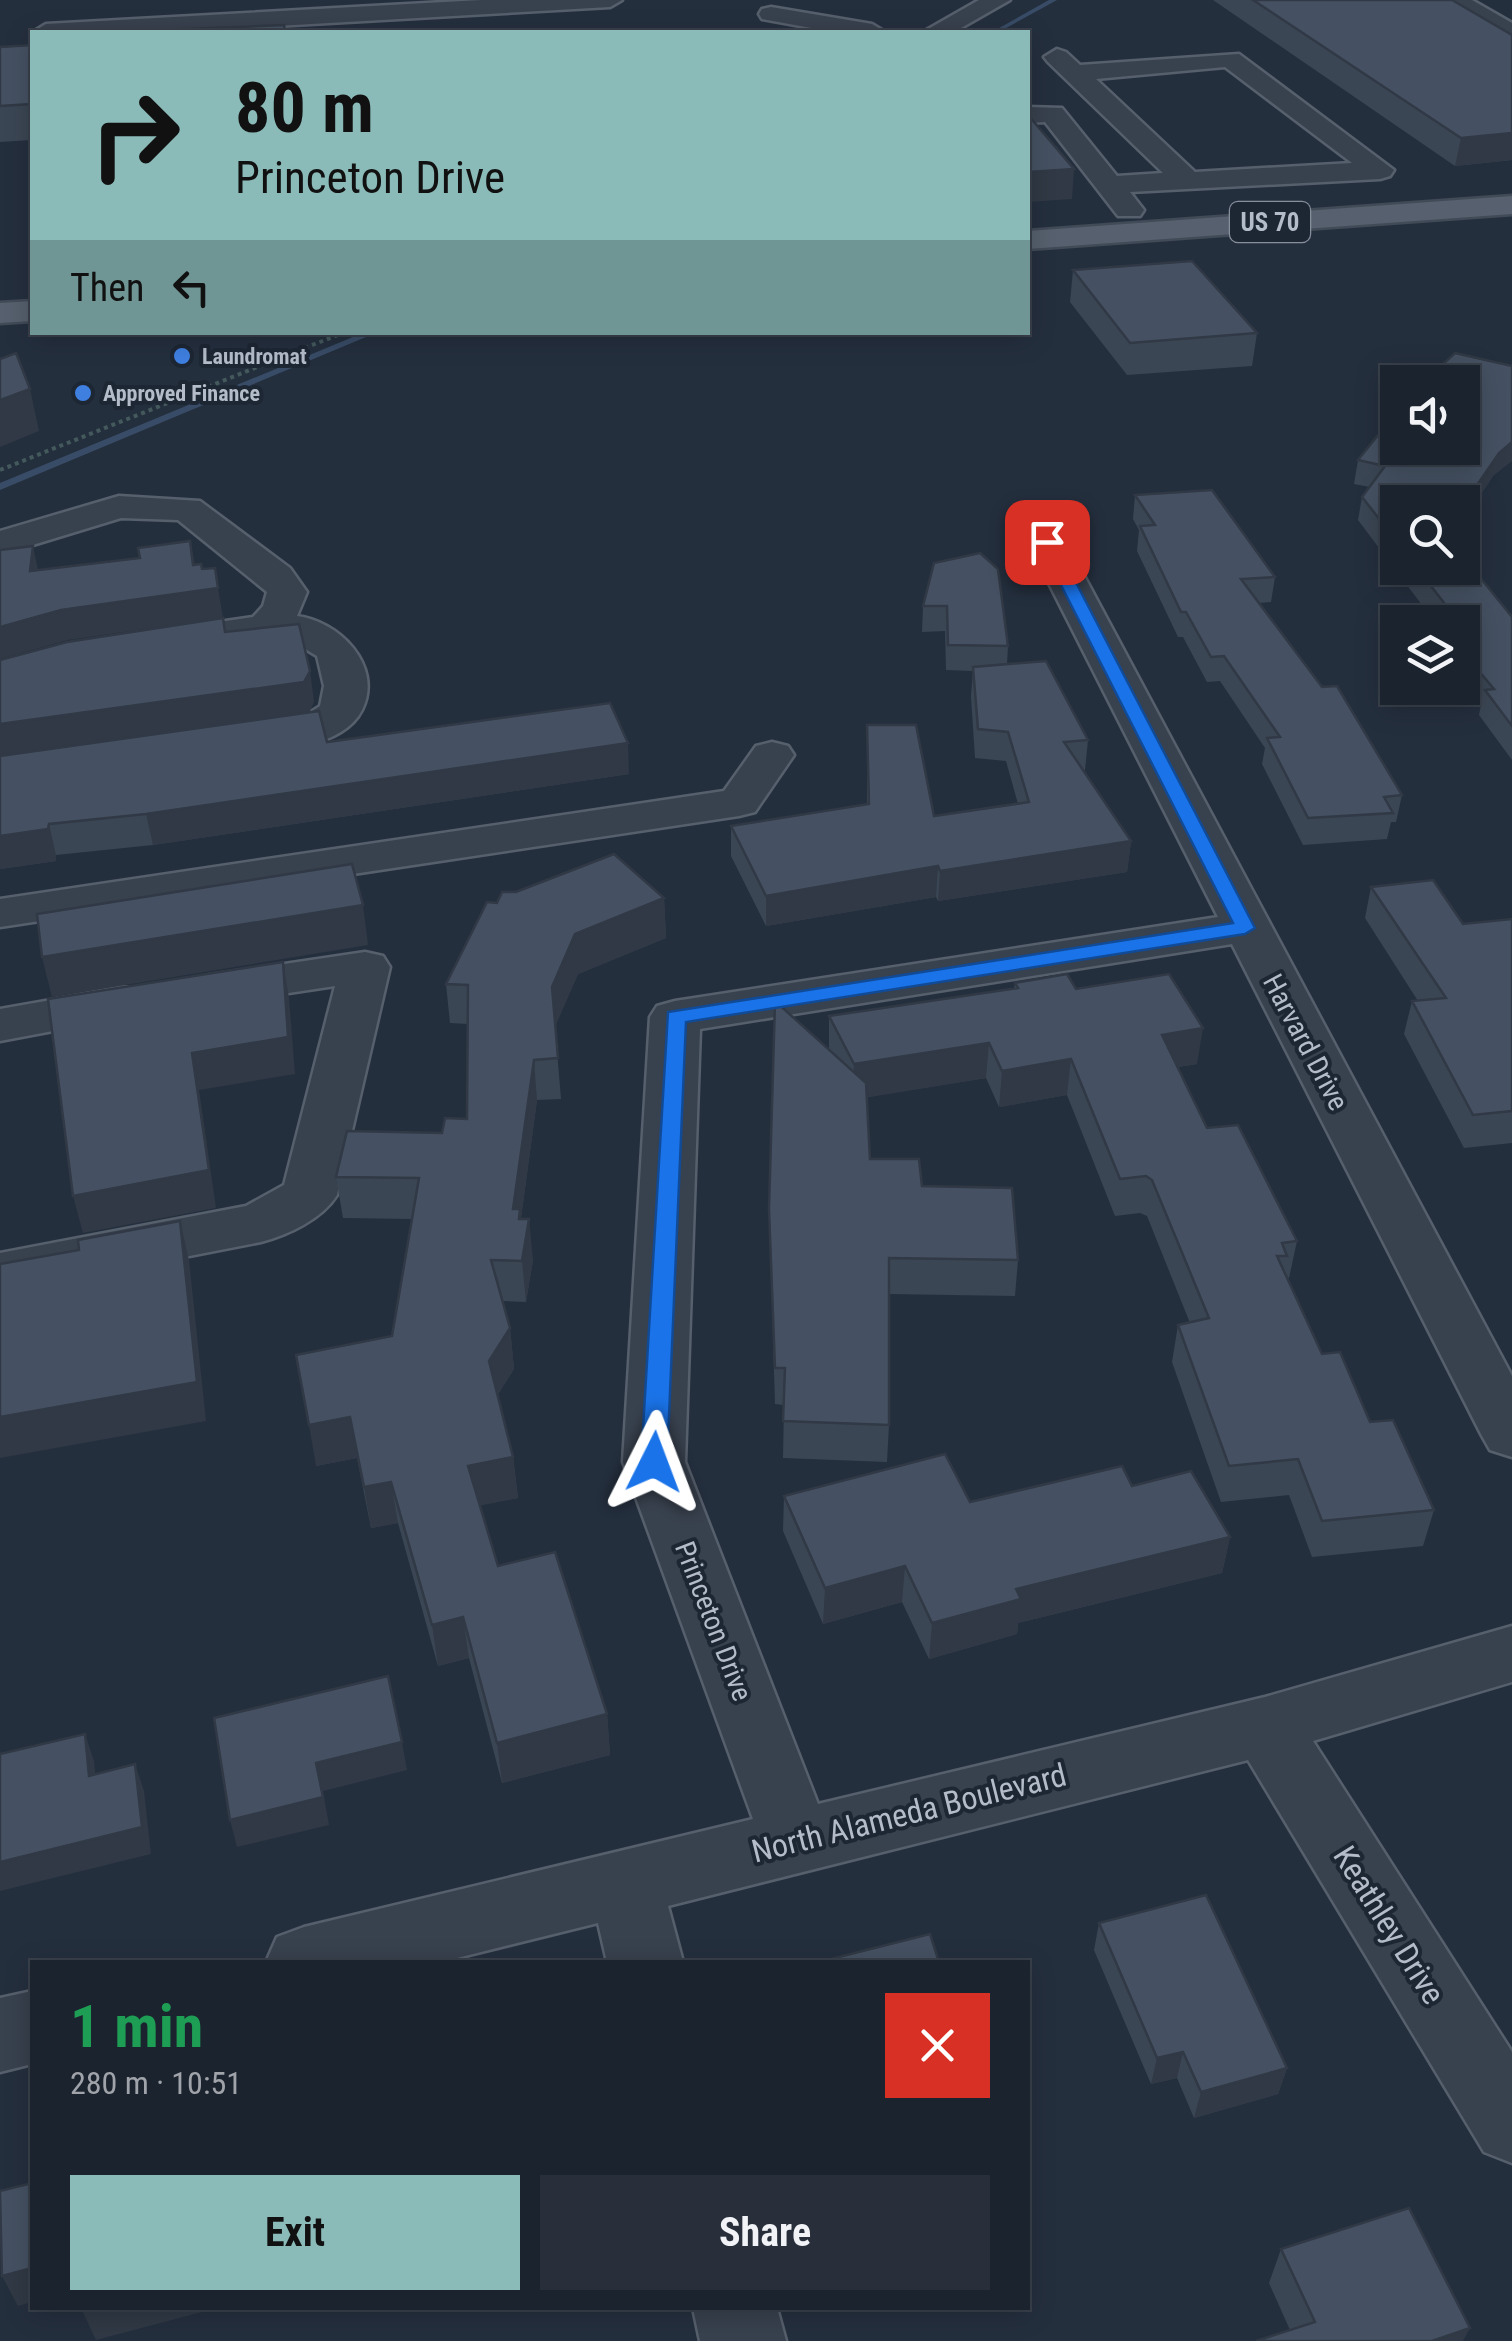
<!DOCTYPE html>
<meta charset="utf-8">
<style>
:root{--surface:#1b232e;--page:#282f3a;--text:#f1f3f6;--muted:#a0a4aa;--line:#39404a;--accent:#8bbbb9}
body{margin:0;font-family:"Roboto Condensed",sans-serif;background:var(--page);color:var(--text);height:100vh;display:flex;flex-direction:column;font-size:38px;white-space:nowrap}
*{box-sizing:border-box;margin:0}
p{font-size:32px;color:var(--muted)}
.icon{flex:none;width:55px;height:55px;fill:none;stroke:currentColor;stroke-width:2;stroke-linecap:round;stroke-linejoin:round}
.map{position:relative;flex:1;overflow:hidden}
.details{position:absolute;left:30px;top:1960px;width:1000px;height:350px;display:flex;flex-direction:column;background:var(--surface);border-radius:0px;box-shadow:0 5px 25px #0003,0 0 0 2px var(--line)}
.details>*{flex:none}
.guide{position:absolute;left:30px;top:30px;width:1000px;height:305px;border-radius:0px;box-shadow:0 5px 25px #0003,0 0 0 2px var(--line);background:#8bbbb9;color:#111;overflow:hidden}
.controls{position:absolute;left:1380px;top:365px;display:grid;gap:20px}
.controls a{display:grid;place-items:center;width:100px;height:100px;border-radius:0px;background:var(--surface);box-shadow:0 5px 25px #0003,0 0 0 2px var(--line);font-size:50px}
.pin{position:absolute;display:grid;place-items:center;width:85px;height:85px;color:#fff;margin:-42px;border-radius:20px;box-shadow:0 5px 15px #0006}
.me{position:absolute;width:110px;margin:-55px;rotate:3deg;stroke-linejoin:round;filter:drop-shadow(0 0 8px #0008)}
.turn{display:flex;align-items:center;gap:35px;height:210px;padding:0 40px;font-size:45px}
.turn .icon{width:130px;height:130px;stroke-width:2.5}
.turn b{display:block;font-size:70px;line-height:85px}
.then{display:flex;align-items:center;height:95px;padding:0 40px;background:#0003;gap:20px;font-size:38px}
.round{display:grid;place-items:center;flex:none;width:105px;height:105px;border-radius:0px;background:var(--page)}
.overview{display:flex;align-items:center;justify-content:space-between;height:170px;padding:0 40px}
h1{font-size:60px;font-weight:700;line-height:75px;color:#1e9e55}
.button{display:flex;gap:20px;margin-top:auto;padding:20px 40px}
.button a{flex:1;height:115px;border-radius:0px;background:var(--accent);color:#111;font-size:40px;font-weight:700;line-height:115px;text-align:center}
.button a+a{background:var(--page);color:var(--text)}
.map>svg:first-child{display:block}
</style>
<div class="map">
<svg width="1512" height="2341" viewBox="0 0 1512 2341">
<rect width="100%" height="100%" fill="#242f3e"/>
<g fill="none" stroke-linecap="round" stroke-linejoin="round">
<g fill="#394c67" fill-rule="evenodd">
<polygon points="1049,0 1057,0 999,32 992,32"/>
<polygon points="365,332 378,332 0,490 0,483"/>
</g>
<g stroke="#565f6c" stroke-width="5">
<g id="minor">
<polygon points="481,0 622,0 610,7 169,32 33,32 46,24"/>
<polygon points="979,0 1010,0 954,32 923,32"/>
<polygon points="1443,0 1472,0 1512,23 1512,42"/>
<polygon points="771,7 872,24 885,32 833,32 762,19 759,14 762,9"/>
<path d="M1057,49L1066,52L1080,65L1239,54L1394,170L1390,176L1380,179L1130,192L1144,210L1140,216H1118L1045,122L1028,123V107L1062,108L1117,176L1163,173L1048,62L1044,57ZM1225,67L1352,163L1195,172L1096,79Z"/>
<path d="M119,496L200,501L290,568L307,592L297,616C338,621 384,665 362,710C343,748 271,755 235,746L228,737L235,728L300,719L320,706L324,686L317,656L292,641L266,639L159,654L144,651L138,642L144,633L253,617L263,606L267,592L178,520L121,518L0,555V531Z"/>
<polygon points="1047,530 1061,534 1066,542 1512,1376 1512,1457 1490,1450 1481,1434 1232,944 700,1029 685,1462 818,1804 1265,1697 1512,1626 1512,1682 1313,1741 1512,2052 1512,2163 1484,2152 1248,1760 668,1906 683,1962 607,1962 598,1923 441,1962 266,1962 277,1937 304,1927 753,1819 623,1462 650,1017 657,1006 675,1001 1218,917 1028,542 1033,534"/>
<polygon points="772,742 788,746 794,755 755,812 739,816 0,927 0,899 724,791 756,746"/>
<path d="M365,952L383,956L390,967L337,1195C322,1219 288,1235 261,1242L0,1293V1253L246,1206L284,1185L335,986L210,1005L192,1001L185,990L192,979L210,975Z"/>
<polygon points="125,987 143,992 150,1003 143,1014 0,1041 0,1009"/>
<polygon points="32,1991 32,2064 0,2072 0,1998"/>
<polygon points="693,2308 777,2308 786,2341 700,2341"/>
</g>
</g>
<g stroke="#414a57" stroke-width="5">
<g id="major">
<polygon points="1512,196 1512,214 1028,249 1028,231"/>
<polygon points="32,301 32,321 0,323 0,303"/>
</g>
</g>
<polyline stroke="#44595c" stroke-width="4" stroke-dasharray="4 4" stroke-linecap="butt" points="0,470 345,332"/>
<use href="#minor" fill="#38414e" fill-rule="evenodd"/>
<use href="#major" fill="#56606e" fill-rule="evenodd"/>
</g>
<g fill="#3b4654">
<polygon points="1213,0 1452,0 1512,35 1512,160 1455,166"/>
<polygon points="32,45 32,140 0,142 0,47"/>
<polygon points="1073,270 1257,333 1252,366 1127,375 1070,302"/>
<polygon points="1358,460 1493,476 1462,523 1462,502 1398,502 1398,568 1462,568 1512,617 1512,760 1479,715 1481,705 1462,682 1462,622 1426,622 1428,613 1358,520 1362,497 1370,487 1354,484"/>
<polygon points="1135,495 1275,577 1271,602 1259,603 1402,795 1396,822 1391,822 1387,839 1303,845 1262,764 1265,748 1220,681 1207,682 1183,637 1178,637 1137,551 1139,530 1133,519"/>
<polygon points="934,563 1008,646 1007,664 1088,740 1085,770 1083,770 1131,841 1127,872 938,901 936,897 766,926 731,856 731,826 867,804 867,725 934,816 1018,804 1006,761 975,758 971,696 973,671 946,670 945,631 922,632 923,606"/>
<polygon points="225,632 314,701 309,713 327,742 629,774 153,845 56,855 56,861 0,869"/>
<polygon points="1371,887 1463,924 1512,919 1512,1143 1464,1148 1404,1034 1412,1001 1418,1001 1365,918"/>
<polygon points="664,898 666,938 578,974 555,1026 561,1099 537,1100 521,1218 533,1260 526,1302 502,1301 510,1328 514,1369 497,1396 513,1457 518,1498 480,1505 498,1566 607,1714 610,1755 502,1783 469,1658 438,1666 398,1523 371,1528 357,1458 316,1466 392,1336 412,1219 343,1218 336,1177 442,1133 467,1119 468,1024 450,1023 446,984"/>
<polygon points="1015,983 1076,989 1197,1064 1178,1067 1207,1128 1297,1241 1289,1278 1287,1278 1322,1354 1434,1510 1423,1546 1312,1557 1289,1495 1221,1502 1172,1362 1178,1325 1190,1323 1147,1216 1140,1213 1115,1216 1067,1095 999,1107 986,1078 867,1097 870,1159 922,1186 1018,1260 1015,1296 889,1294 889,1425 887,1462 783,1458 784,1405 775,1404 769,1209 829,1049 829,1016 1014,989"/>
<polygon points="1132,1486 1230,1537 1222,1573 1018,1623 1017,1634 929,1659 902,1602 823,1624 783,1531 784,1496 970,1502"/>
<polygon points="1099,1923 1287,2068 1278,2094 1194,2118 1177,2078 1151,2084 1094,1950"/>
<polygon points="1281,2249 1463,2341 1290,2330 1269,2283"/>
</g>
<g fill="#303945">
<polygon points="1512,133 1512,160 1455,166 1461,138"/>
<polygon points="1074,169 1072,199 1028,202 1028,172"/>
<polygon points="30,389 39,431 0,447 0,400"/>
<polygon points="1512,442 1512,461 1493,476 1462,523 1462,507 1499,453"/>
<polygon points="190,541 196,570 218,588 223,618 68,640 0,659 0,627 193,565"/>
<polygon points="33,546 39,575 30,571"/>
<polygon points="310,671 314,701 309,713 0,757 0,724"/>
<polygon points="628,743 629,774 153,845 146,814"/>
<polygon points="49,824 56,855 56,861 0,869 0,836"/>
<polygon points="1131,841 1127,872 938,901 940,871"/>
<polygon points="938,866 936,897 766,926 766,896"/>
<polygon points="664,898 666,938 578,974 555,1027 552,987 575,934"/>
<polygon points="363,905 368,945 52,997 42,957"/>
<polygon points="283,962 289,998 295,1074 199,1090 216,1208 83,1233 73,1196 192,1053"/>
<polygon points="1203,1028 1197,1064 1157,1070 1162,1035"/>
<polygon points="989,1043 986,1078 852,1100 854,1064"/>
<polygon points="1071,1059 1067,1095 999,1107 1002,1071"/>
<polygon points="534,1060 537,1100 521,1218 524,1250 513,1209"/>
<polygon points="529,1219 533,1260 526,1302 522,1261"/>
<polygon points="180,1221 189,1260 206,1421 0,1458 0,1417"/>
<polygon points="510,1328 514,1369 493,1402 489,1361"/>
<polygon points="350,1417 357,1458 316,1466 309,1425"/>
<polygon points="513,1457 518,1498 473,1507 468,1466"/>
<polygon points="391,1482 398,1523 371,1528 364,1487"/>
<polygon points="1230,1537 1222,1573 1018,1623 1017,1634 929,1659 932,1623 1016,1589"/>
<polygon points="905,1566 902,1602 823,1624 825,1588"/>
<polygon points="463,1617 469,1658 438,1666 432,1625"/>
<polygon points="607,1714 610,1755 502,1783 497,1743"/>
<polygon points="85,1734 94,1761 98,1803 89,1776"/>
<polygon points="402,1742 407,1770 323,1791 329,1825 237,1847 230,1820 316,1763"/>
<polygon points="135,1764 144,1791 151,1854 0,1891 0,1862"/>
<polygon points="1183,2052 1177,2078 1151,2084 1157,2058"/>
<polygon points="1287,2068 1278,2094 1194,2118 1201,2092"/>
<polygon points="32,2268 32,2302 18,2306 2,2276"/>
<polygon points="93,2308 217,2308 96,2340 82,2310"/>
<polygon points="1470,2328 1463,2341 1432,2341"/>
</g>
<g fill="#455162" stroke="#303945" stroke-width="2.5">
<polygon points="1253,0 1452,0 1512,35 1512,133 1461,138"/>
<polygon points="284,25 285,32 110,32"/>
<polygon points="32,45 32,104 0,106 0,47"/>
<polygon points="1028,115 1074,169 1028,172"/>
<polygon points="1192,261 1257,333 1130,343 1073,270"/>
<polygon points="16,353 30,389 0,400 0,359"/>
<polygon points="1455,353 1512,366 1512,442 1499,453 1462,507 1462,502 1398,502 1398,543 1362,497 1385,466 1358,460 1398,410 1398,448 1462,448 1462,382 1423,382"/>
<polygon points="1212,490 1275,577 1241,579 1322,687 1337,686 1402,795 1384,797 1393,813 1308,818 1267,738 1280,737 1224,656 1211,657 1186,612 1181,612 1140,526 1155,525 1135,495"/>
<polygon points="190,541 193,565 201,564 202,569 215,568 218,588 61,610 0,627 0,550 33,546 30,571 140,558 138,548"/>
<polygon points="980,553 998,569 1008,646 948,645 947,606 923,606 934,563"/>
<polygon points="1462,555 1512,617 1512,726 1485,690 1494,689 1462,651 1462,622 1439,622 1428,610 1448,608 1417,568 1462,568"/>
<polygon points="223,618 225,632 299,624 310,671 304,682 0,724 0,660 67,642"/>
<polygon points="1046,661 1088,740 1064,742 1131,841 940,871 938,866 766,896 731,826 869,804 867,725 916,725 934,816 1029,802 1008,732 978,729 973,667"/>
<polygon points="610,703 628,743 146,814 49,824 48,829 0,836 0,756 319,711 327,742"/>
<polygon points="614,854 664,898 575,934 552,987 558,1058 534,1060 513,1209 520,1209 519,1219 529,1219 522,1261 491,1260 510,1328 489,1361 513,1457 468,1466 498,1566 555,1552 607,1714 497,1743 463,1617 432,1625 391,1482 364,1487 350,1417 309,1425 296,1355 392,1336 419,1178 336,1177 347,1131 442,1133 445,1118 467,1119 468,985 446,984 487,902 497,903 502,892 516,892"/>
<polygon points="352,864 363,905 42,957 37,914"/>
<polygon points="1433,880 1463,924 1512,919 1512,1111 1473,1115 1412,1001 1446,998 1371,887"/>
<polygon points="283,962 288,1037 192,1053 209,1170 73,1196 48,999"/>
<polygon points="1067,974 1076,989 1169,974 1203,1028 1162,1035 1207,1128 1238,1125 1297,1241 1282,1243 1287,1256 1277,1256 1322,1354 1340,1352 1370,1422 1393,1420 1434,1510 1322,1521 1298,1459 1229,1466 1178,1325 1209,1318 1152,1180 1146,1176 1120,1179 1071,1059 1002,1071 989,1043 854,1064 829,1016 1018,988 1015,983"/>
<polygon points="775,1001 866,1083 870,1159 919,1159 922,1186 1012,1188 1018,1260 889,1258 889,1425 783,1421 785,1368 775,1368 769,1209"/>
<polygon points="180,1221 197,1382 0,1417 0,1264 79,1250 78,1240"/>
<polygon points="945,1454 970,1502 1122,1466 1132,1486 1191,1471 1230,1537 1016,1589 1021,1599 932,1623 905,1566 825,1588 784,1496"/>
<polygon points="388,1676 402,1742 316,1763 323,1797 230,1820 214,1718"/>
<polygon points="85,1734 89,1776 135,1764 142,1827 0,1862 0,1754"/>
<polygon points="1206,1895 1287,2068 1201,2092 1183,2052 1157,2058 1099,1923"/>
<polygon points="930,1934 939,1962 819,1962"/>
<polygon points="32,2183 32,2268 2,2276 0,2191"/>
<polygon points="1409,2208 1470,2328 1432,2341 1256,2341 1315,2322 1281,2249"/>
</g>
<polygon fill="#1a73e8" stroke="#114b97" stroke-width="2.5" points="1042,539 1055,542 1255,928 1245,934 686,1022 667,1462 663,1469 645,1469 641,1462 668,1012 1233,923 1039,542"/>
<g fill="#3f7fe0" stroke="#1d2633" stroke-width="4">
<circle cx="182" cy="356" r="10"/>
<circle cx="83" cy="393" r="10"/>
</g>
<g text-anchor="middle" stroke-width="8" stroke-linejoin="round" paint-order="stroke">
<g font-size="22" font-weight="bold" fill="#b4bcc9" stroke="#1d2633" text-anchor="start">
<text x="202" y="364">Laundromat</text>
<text x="103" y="401">Approved Finance</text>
</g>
<rect fill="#1d2633" stroke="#878f9c" stroke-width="2.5" x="1230" y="202" width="80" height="40" rx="8"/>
<g font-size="25" font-weight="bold" fill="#b4bcc9">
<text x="1270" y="231">US 70</text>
</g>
<g font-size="28" fill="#b4bcc9" stroke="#1d2633">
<text transform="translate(1306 1042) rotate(62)" y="10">Harvard Drive</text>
<text transform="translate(714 1621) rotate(69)" y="10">Princeton Drive</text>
</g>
<g font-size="32" fill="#b4bcc9" stroke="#1d2633">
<text transform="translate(909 1813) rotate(-14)" y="11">North Alameda Boulevard</text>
<text transform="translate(1389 1925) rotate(58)" y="11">Keathley Drive</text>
</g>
</g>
</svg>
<div class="controls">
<a><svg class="icon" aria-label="sound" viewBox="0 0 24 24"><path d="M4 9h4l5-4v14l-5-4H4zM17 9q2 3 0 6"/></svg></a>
<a><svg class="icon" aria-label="search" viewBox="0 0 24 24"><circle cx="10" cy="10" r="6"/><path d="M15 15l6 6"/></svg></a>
<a><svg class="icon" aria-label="layers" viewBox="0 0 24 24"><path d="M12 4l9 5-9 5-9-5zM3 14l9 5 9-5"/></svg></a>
</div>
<div class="pin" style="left:1047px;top:542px;background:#d93025"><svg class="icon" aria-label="arrive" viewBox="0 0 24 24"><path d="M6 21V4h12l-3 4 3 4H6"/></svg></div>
<svg class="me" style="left:654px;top:1462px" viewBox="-20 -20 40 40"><path d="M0-17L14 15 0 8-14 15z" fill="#1a73e8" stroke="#fff" stroke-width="4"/></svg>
<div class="guide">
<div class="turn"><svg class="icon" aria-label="right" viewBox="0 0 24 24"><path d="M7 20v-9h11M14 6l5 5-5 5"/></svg><div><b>80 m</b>Princeton Drive</div></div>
<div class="then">Then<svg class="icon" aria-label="left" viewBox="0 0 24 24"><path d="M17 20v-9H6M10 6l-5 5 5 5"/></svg></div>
</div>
<section class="details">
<div class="overview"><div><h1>1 min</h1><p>280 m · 10:51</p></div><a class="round" style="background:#d93025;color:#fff"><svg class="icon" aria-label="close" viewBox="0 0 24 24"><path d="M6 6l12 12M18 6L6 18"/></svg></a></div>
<div class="button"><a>Exit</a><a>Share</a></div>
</section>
</div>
